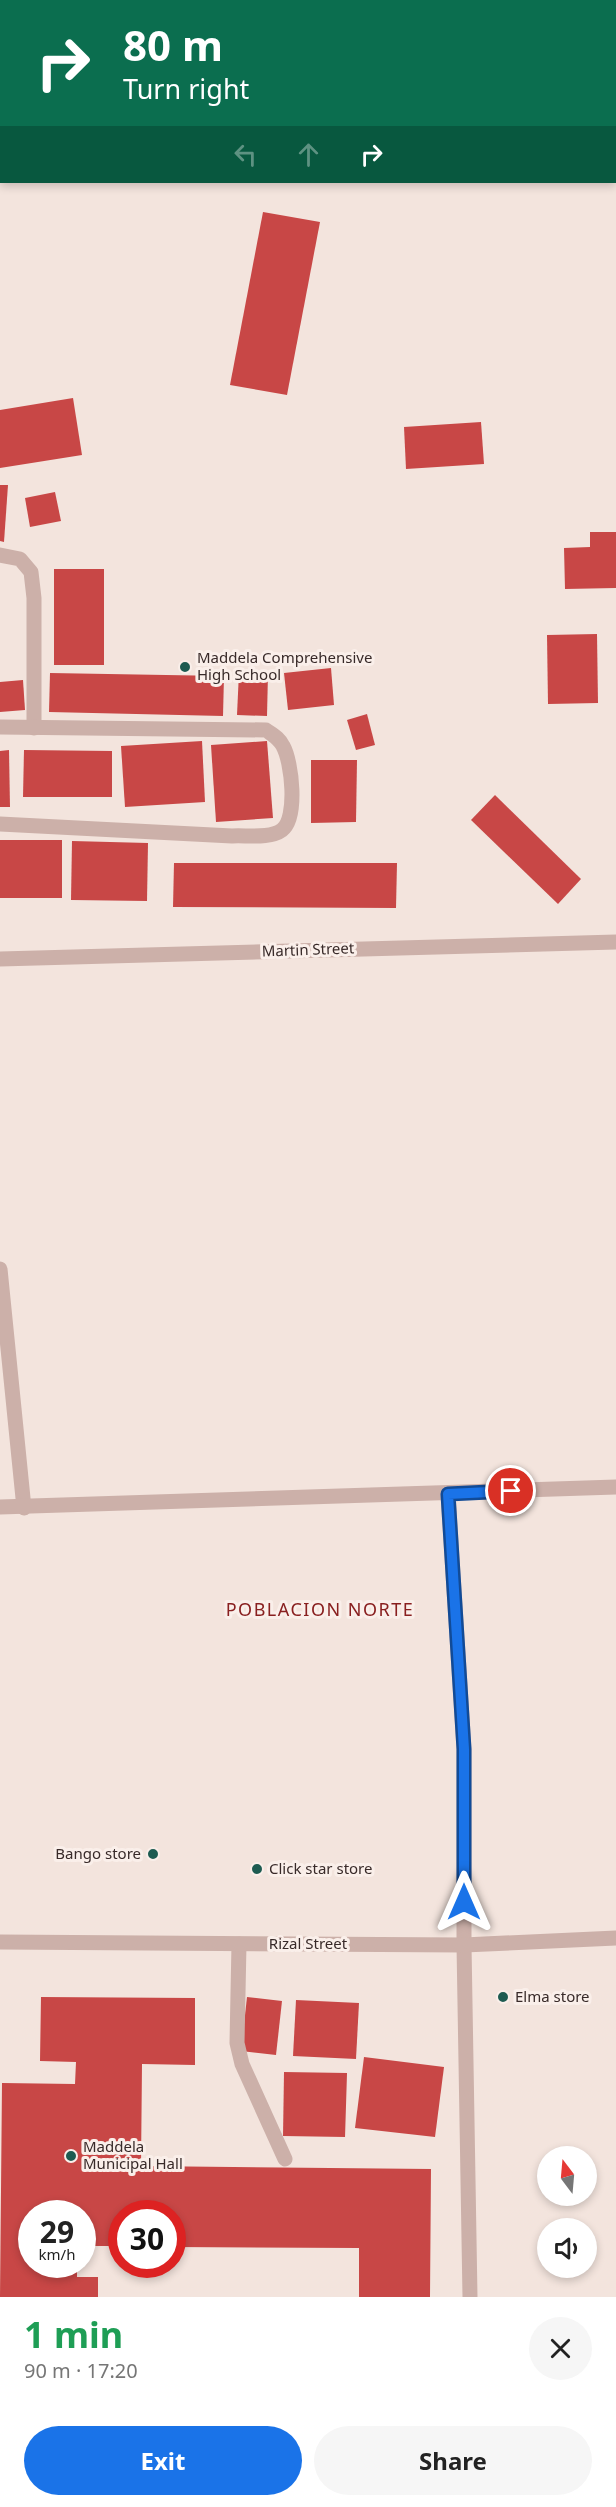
<!DOCTYPE html>
<meta charset="utf-8">
<style>
:root{--surface:#fff;--page:#f6f6f6;--text:#222;--muted:#767676;--accent:#1a73e8}
body{margin:0;font-family:"Noto Sans",sans-serif;background:var(--page);color:var(--text);height:100vh;display:flex;flex-direction:column;font-size:22px;white-space:nowrap}
*{box-sizing:border-box;margin:0}
p{font-size:20px;color:var(--muted)}
.icon{flex:none;width:33px;height:33px;fill:none;stroke:currentColor;stroke-width:2;stroke-linecap:round;stroke-linejoin:round}
.map{position:relative;height:2297px;overflow:hidden}
.details{display:flex;flex-direction:column;background:var(--surface);flex:1}
.details>*{flex:none}
.top-card{position:absolute;left:0px;top:0px;width:616px;height:183px;box-shadow:0 3px 9px #0003;background:#0b6e4f;color:#fff;overflow:hidden}
.needle{width:39px;rotate:344deg}
.fabs{position:absolute;left:537px;top:2146px;display:grid;gap:12px}
.fabs a{display:grid;place-items:center;width:60px;height:60px;border-radius:50%;background:var(--surface);box-shadow:0 3px 9px #0003;font-size:30px}
.speed{position:absolute;left:18px;top:2200px;display:flex;gap:12px;font-size:30px;font-weight:700;text-align:center}
.speed>*{display:grid;place-content:center;width:78px;height:78px;border-radius:50%;background:var(--surface);box-shadow:0 3px 9px #0003;line-height:1}
.speed small{font-size:15px;font-weight:400}
.speed .limit{border:9px solid #d22;background:#fff;color:#111}
.pin{position:absolute;display:grid;place-items:center;width:51px;height:51px;color:#fff;margin:-26px;border:3px solid #fff;border-radius:50%;box-shadow:0 2px 6px #0007}
.me{position:absolute;width:66px;margin:-33px;rotate:0deg;stroke-linejoin:round;filter:drop-shadow(0 0 4px #0008)}
.turn{display:flex;align-items:center;gap:21px;height:126px;padding:0 24px;font-size:27px}
.turn .icon{width:78px;height:78px;stroke-width:2.5}
.turn b{display:block;font-size:42px;line-height:51px}
.lanes{display:flex;align-items:center;height:57px;padding:0 24px;background:#0003;justify-content:center;gap:30px;direction:ltr}
.lanes .off{opacity:.35}
.round{display:grid;place-items:center;flex:none;width:63px;height:63px;border-radius:32px;background:var(--page)}
.summary{display:flex;align-items:center;justify-content:space-between;height:102px;padding:0 24px}
h1{font-size:36px;font-weight:700;line-height:45px;color:#1e9e55}
.action{display:flex;gap:12px;margin-top:auto;padding:12px 24px}
.action a{flex:1;height:69px;border-radius:36px;background:var(--accent);color:#fff;font-size:24px;font-weight:700;line-height:69px;text-align:center}
.action a+a{background:var(--page);color:var(--text)}
.map>svg:first-child{display:block}
</style>
<div class="map">
<svg width="616" height="2297" viewBox="0 0 616 2297">
<rect width="100%" height="100%" fill="#f3e4dd"/>
<g fill="#c84746">
<polygon points="263,212 320,222 287,395 230,385"/>
<polygon points="73,398 82,455 0,468 0,410"/>
<polygon points="481,422 484,464 406,469 404,427"/>
<polygon points="0,485 8,485 4,542 0,541"/>
<polygon points="55,492 61,521 30,527 25,498"/>
<polygon points="590,532 616,532 616,588 565,589 564,548 590,547"/>
<rect x="54" y="569" width="50" height="96"/>
<polygon points="597,634 598,703 548,704 547,635"/>
<polygon points="331,668 334,705 288,710 284,673"/>
<polygon points="239,672 268,673 267,716 237,715"/>
<polygon points="50,673 224,676 223,716 49,712"/>
<polygon points="23,680 25,710 0,712 0,682"/>
<polygon points="367,714 375,745 356,750 347,720"/>
<polygon points="202,741 205,802 125,807 121,746"/>
<polygon points="267,741 273,818 216,822 211,745"/>
<polygon points="9,750 10,807 0,807 0,751"/>
<polygon points="24,750 112,751 112,797 23,797"/>
<polygon points="311,760 357,760 356,822 311,823"/>
<polygon points="495,795 581,879 558,904 471,820"/>
<rect x="0" y="840" width="62" height="58"/>
<polygon points="72,841 148,843 147,901 71,900"/>
<polygon points="174,863 397,863 396,908 173,907"/>
<polygon points="41,1997 195,1998 195,2065 142,2064 141,2166 431,2169 430,2297 359,2297 359,2248 172,2247 172,2214 122,2214 122,2246 82,2246 82,2214 32,2214 32,2265 77,2265 77,2277 98,2277 98,2297 0,2297 2,2083 75,2084 76,2062 40,2061"/>
<polygon points="247,1997 282,2001 276,2055 241,2051"/>
<polygon points="296,2000 359,2003 356,2059 293,2056"/>
<polygon points="364,2057 444,2067 435,2137 355,2128"/>
<polygon points="284,2072 347,2073 345,2137 283,2136"/>
</g>
<g fill="none" stroke-linecap="round" stroke-linejoin="round">
<g stroke="#ccb0a9" stroke-width="15">
<polyline points="0,555 20,559 31,572 34,598 34,728"/>
<path d="M0,727L266,730C273,735 279,738 283,746C292,762 298,818 282,830C270,839 246,835 232,836L0,824"/>
<polyline points="239,1944 237,2043 242,2064 285,2159"/>
</g>
<g stroke="#ccb0a9" stroke-width="15">
<polyline points="501,2 519,0"/>
<polyline points="0,33 2,33"/>
<polyline points="0,959 616,942"/>
<polyline points="0,1269 24,1508"/>
<polyline points="448,1494 464,1749 464,1945 470,2297"/>
<polyline points="0,1507 616,1487"/>
<polyline points="0,1942 464,1945 616,1938"/>
</g>
</g>
<g fill="none" stroke-linecap="round" stroke-linejoin="round">
<g stroke="#114b97" stroke-width="15">
<polyline id="route" points="464,1902 464,1749 448,1494 511,1491"/>
</g>
<use href="#route" stroke="#1a73e8" stroke-width="10"/>
</g>
<g fill="#1d5b51" stroke="#faefea" stroke-width="2">
<circle cx="185" cy="667" r="6"/>
<circle cx="153" cy="1854" r="6"/>
<circle cx="257" cy="1869" r="6"/>
<circle cx="503" cy="1997" r="6"/>
<circle cx="71" cy="2156" r="6"/>
</g>
<g text-anchor="middle" stroke-width="6" stroke-linejoin="round" paint-order="stroke">
<g font-size="15" fill="#382a29" stroke="#faefea" text-anchor="start">
<text x="197" y="663">Maddela Comprehensive<tspan x="197" dy="17">High School</tspan></text>
<text x="141" y="1859" text-anchor="end">Bango store</text>
<text x="269" y="1874">Click star store</text>
<text x="515" y="2002">Elma store</text>
<text x="83" y="2152">Maddela<tspan x="83" dy="17">Municipal Hall</tspan></text>
</g>
<g font-size="15" fill="#382a29" stroke="#faefea">
<text transform="translate(308 950) rotate(-2)" y="5">Martin Street</text>
<text x="308" y="1949">Rizal Street</text>
</g>
<g font-size="18" letter-spacing="1.5" fill="#892020" stroke="#faefea">
<text x="320" y="1616">POBLACION NORTE</text>
</g>
</g>
</svg>
<div class="fabs">
<a><svg class="needle" viewBox="-14 -14 28 28"><path d="M0-13l5 13h-10z" fill="#e53935"/><path d="M0 13l5-13h-10z" fill="#767676"/></svg></a>
<a><svg class="icon" aria-label="sound" viewBox="0 0 24 24"><path d="M4 9h4l5-4v14l-5-4H4zM17 9q2 3 0 6"/></svg></a>
</div>
<div class="speed"><div>29<small>km/h</small></div><div class="limit">30</div></div>
<div class="pin" style="left:511px;top:1491px;background:#d93025"><svg class="icon" aria-label="arrive" viewBox="0 0 24 24"><path d="M6 21V4h12l-3 4 3 4H6"/></svg></div>
<svg class="me" style="left:464px;top:1902px" viewBox="-20 -20 40 40"><path d="M0-17L14 15 0 8-14 15z" fill="#1a73e8" stroke="#fff" stroke-width="4"/></svg>
<div class="top-card">
<div class="turn"><svg class="icon" aria-label="right" viewBox="0 0 24 24"><path d="M7 20v-9h11M14 6l5 5-5 5"/></svg><div><b>80 m</b>Turn right</div></div>
<div class="lanes"><svg class="icon off" aria-label="left" viewBox="0 0 24 24"><path d="M17 20v-9H6M10 6l-5 5 5 5"/></svg><svg class="icon off" aria-label="ahead" viewBox="0 0 24 24"><path d="M12 20V5M6 11l6-6 6 6"/></svg><svg class="icon" aria-label="right" viewBox="0 0 24 24"><path d="M7 20v-9h11M14 6l5 5-5 5"/></svg></div>
</div>
</div>
<section class="details">
<div class="summary"><div><h1>1 min</h1><p>90 m · 17:20</p></div><a class="round"><svg class="icon" aria-label="close" viewBox="0 0 24 24"><path d="M6 6l12 12M18 6L6 18"/></svg></a></div>
<div class="action"><a>Exit</a><a>Share</a></div>
</section>
